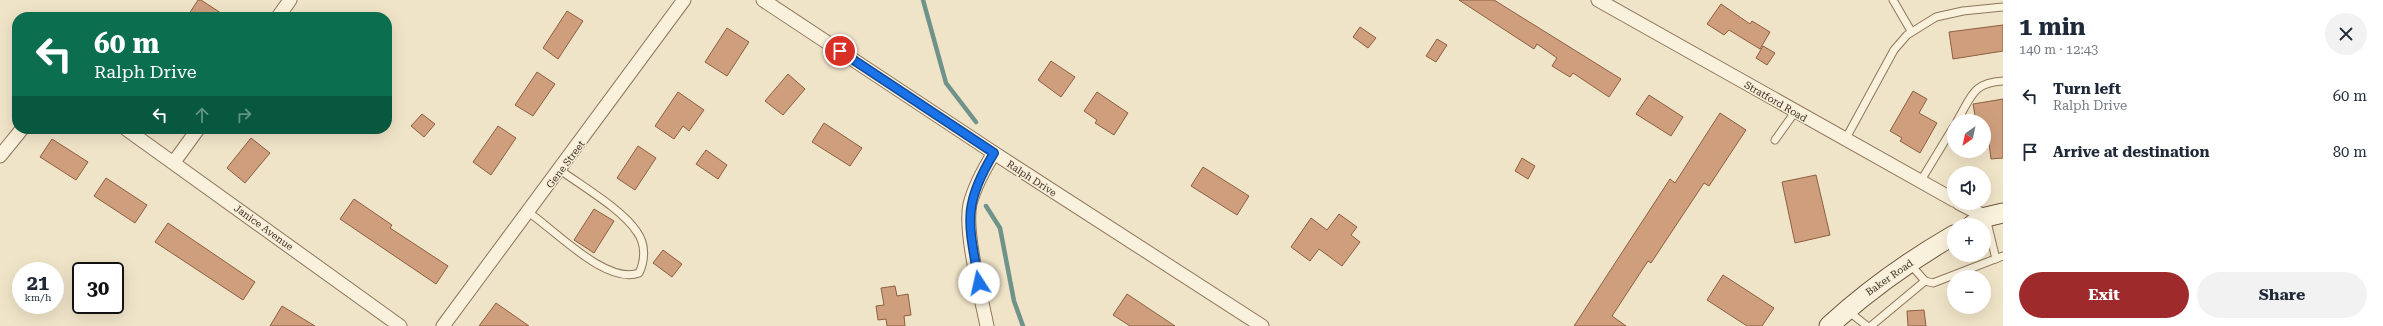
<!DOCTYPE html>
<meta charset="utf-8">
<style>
:root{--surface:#fff;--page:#f2f2f3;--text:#1f2937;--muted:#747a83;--accent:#9e2a2b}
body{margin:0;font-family:"Roboto Serif",serif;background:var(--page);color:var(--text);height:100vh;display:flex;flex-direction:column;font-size:15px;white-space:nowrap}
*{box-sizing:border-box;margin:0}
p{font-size:13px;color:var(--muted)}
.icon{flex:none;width:22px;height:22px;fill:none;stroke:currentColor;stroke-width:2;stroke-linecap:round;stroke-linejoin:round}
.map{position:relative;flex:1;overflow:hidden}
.side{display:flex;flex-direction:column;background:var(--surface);width:380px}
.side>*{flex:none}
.guide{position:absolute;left:12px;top:12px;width:380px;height:122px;border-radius:16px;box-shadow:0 4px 16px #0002;background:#0b6e4f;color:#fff;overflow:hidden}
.needle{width:26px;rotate:213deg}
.buttons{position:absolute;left:1947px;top:114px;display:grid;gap:8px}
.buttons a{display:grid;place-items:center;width:44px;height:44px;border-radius:50%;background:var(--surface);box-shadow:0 4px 16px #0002;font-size:20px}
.speed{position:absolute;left:12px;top:262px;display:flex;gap:8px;font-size:20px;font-weight:700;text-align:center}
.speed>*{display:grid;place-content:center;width:52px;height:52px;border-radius:50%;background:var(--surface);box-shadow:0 4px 16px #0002;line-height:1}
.speed small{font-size:10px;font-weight:400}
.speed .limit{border:2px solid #111;border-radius:6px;background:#fff;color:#111}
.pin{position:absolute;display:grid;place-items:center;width:34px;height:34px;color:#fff;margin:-17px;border:2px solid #fff;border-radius:50%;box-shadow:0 1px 4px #0007}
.me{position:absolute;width:44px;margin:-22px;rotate:350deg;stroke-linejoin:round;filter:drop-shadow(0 0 3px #0008)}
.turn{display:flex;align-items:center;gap:14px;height:84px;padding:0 16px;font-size:18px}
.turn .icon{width:52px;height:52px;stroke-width:2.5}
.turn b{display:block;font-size:28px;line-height:34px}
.lanes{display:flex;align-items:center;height:38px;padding:0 16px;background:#0003;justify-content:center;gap:20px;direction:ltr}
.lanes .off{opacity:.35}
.round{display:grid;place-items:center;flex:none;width:42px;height:42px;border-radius:21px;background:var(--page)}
.overview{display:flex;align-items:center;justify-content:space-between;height:68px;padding:0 16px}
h1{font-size:24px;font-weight:700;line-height:30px}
.button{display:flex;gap:8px;margin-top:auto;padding:8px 16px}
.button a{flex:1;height:46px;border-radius:24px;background:var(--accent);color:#fff;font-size:16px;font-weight:700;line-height:46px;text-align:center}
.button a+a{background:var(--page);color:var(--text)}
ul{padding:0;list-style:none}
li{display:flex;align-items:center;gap:12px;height:56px;padding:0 16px}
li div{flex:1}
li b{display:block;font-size:15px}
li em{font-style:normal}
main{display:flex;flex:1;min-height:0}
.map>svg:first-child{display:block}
</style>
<main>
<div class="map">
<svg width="2003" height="326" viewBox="0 0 2003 326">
<rect width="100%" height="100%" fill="#f0e4c8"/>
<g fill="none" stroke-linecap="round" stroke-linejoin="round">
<g stroke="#6f938a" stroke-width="4.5">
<polyline points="923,0 946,83 976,122"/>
<polyline points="986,206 1000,228 1014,301 1023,326"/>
</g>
</g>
<g fill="#cf9f7d" stroke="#8d5f41">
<polygon points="198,0 201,0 227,17 187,17"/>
<polygon points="1459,0 1494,0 1621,79 1609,97 1573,73 1570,77 1552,66 1557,58 1537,44 1534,49"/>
<polygon points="1721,4 1750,24 1752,21 1770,32 1760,49 1729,30 1724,35 1707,24"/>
<polygon points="567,11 583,21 558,59 543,48"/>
<polygon points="2003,25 2003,51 1953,59 1949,32"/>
<polygon points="1360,27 1376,38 1368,48 1353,37"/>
<polygon points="727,28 749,42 727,76 705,62"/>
<polygon points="1437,39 1447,45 1436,62 1426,56"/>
<polygon points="1763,46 1775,53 1767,65 1756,58"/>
<polygon points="1051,61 1075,77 1061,97 1038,80"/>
<polygon points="537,72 555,84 533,116 515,105"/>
<polygon points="788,74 805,89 783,115 765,101"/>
<polygon points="1913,91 1927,99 1919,113 1937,123 1920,153 1900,141 1902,138 1890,131"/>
<polygon points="678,92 704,110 689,131 683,126 674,139 655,126"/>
<polygon points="1097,92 1128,113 1114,135 1095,123 1097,120 1084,111"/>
<polygon points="1649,95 1683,117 1671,136 1636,114"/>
<polygon points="2003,99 2003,158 1991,159 1987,127 1984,128 1984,121 1976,121 1973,104"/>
<polygon points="1720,113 1746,130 1709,186 1704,183 1651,263 1648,261 1612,316 1626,326 1574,326 1670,179 1675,183"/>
<polygon points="422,114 435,124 424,137 411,126"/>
<polygon points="824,123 862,148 850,166 812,142"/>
<polygon points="498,126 516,138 491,175 473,162"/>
<polygon points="251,138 270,153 245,183 227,168"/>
<polygon points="52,139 88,162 76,180 40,157"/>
<polygon points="638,146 656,158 635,190 617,178"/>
<polygon points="706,150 727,165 718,179 696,164"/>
<polygon points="1522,158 1535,166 1528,179 1515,171"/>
<polygon points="1203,167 1249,196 1237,215 1191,186"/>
<polygon points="1816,175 1830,235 1795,243 1782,182"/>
<polygon points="106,178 147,205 135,223 94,196"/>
<polygon points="354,199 392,225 390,228 448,266 436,284 340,219"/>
<polygon points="594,209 614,221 594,253 574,240"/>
<polygon points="1339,214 1357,227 1351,235 1360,242 1342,266 1319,249 1310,261 1291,247 1311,218 1327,230"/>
<polygon points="168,223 255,282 243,300 155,242"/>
<polygon points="663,250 682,264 672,277 653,263"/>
<polygon points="1723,275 1774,308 1762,326 1747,326 1707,300"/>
<polygon points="895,286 897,296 908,294 911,315 904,316 905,326 887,326 886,319 878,320 876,306 884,305 881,288"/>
<polygon points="1127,294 1175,326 1130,326 1113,315"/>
<polygon points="496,303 529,326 479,326"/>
<polygon points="282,306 315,326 270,326"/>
<polygon points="1924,310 1926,326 1908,326 1907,311"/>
</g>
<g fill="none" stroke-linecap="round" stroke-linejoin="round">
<g stroke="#8d765c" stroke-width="9">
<g id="lane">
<polyline points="1893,0 1911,31"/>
<path d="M1957,121C1972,96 1972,83 2003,81"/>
<polyline points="1775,140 1795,112"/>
<polyline points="1845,140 1894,50 1907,35 1936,17 1963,11 2003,7"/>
<polyline points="1920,182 1954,126"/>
<path d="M528,212C555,230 606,285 639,273C645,261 646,244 637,232C623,210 582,186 560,170"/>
<polyline points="1986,218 1996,259"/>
<polyline points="1910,264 1925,281 1933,283 2003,256"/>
<polyline points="1848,311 1867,326"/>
<polyline points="1871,326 1925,281"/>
</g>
</g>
<g stroke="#8d765c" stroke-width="15">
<g id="street">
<polyline points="763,0 994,153 1262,326"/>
<polyline points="1598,0 1954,200"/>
<polyline points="278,17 290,0"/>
<polyline points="126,129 400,326"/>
<polyline points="0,156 22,129"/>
<polyline points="174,162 198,129"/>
<polyline points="1959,203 1986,217"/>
<polyline points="443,326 684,0"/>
<path d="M987,326C981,296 964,231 970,204C975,185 984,169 994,153"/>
</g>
</g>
<g stroke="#6f573f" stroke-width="21">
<g id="secondary">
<polyline points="1972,225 1986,217 2003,213"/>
<path d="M1829,326C1867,291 1909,261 1954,235"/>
</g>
</g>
<use href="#lane" stroke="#faf1dc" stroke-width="7"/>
<use href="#street" stroke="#faf1dc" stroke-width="13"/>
<use href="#secondary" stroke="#faf1dc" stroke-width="19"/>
</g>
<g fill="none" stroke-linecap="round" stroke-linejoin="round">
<g stroke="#114b97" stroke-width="10">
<path id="route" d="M840,51L994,153C961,207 969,224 979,283"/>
</g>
<use href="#route" stroke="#1a73e8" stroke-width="7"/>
</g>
<g text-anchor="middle" stroke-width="3" stroke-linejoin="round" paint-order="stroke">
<g font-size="10" fill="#3d2e20" stroke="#f7eed8">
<text transform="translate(1776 101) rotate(30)" y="4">Stratford Road</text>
<text transform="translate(565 164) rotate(-53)" y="4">Gene Street</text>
<text transform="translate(1032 178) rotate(33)" y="4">Ralph Drive</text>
<text transform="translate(264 227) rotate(36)" y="4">Janice Avenue</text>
<text transform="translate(1889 277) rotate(-35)" y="4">Baker Road</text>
</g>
</g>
</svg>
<div class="buttons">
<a><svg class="needle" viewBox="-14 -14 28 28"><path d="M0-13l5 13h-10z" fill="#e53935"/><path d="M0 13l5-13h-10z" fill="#747a83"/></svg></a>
<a><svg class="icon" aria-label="sound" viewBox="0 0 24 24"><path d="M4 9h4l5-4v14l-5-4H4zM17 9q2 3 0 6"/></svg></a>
<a>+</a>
<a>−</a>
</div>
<div class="speed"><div>21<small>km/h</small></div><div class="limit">30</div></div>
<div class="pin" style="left:840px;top:51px;background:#d93025"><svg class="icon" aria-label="arrive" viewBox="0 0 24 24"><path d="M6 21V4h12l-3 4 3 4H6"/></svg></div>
<svg class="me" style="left:979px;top:283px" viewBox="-20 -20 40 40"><circle r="19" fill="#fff"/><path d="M0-13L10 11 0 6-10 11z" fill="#1a73e8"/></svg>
<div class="guide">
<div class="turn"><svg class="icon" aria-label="left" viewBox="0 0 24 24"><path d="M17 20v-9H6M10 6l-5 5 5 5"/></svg><div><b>60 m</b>Ralph Drive</div></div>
<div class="lanes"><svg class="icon" aria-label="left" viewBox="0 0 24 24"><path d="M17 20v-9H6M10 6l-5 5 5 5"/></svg><svg class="icon off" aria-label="ahead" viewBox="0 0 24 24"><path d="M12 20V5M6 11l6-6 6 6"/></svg><svg class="icon off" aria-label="right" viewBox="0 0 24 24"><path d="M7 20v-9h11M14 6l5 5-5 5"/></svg></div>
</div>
</div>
<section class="side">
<div class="overview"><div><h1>1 min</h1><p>140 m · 12:43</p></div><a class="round"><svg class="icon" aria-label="close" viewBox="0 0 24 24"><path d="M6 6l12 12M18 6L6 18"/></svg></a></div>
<ul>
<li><svg class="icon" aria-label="left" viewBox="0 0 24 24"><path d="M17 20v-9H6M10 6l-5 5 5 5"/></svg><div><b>Turn left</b><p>Ralph Drive</p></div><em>60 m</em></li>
<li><svg class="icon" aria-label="arrive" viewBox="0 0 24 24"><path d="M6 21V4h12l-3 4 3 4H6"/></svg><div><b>Arrive at destination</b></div><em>80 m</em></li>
</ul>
<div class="button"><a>Exit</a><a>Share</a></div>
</section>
</main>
